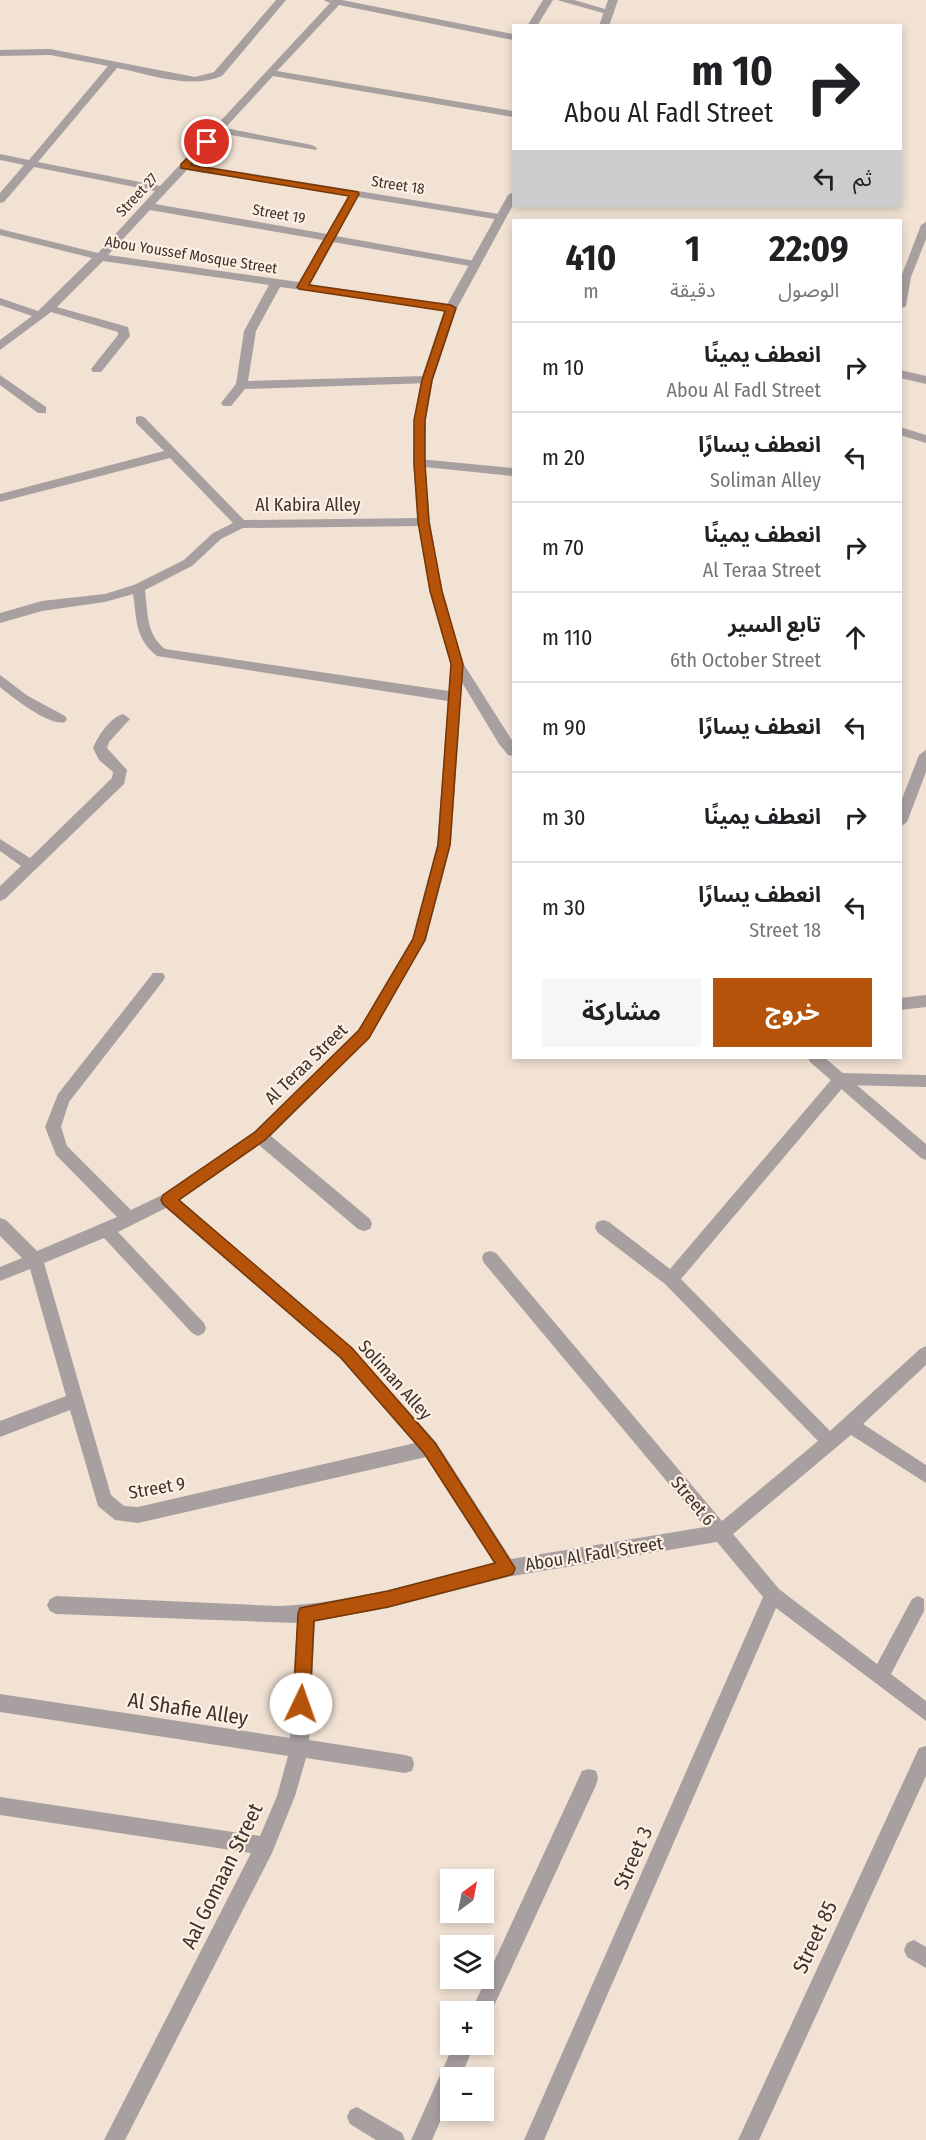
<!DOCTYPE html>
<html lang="ar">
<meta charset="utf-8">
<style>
:root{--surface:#fff;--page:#f6f6f6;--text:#202124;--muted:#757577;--line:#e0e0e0;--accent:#b45309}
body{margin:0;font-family:"Fira Sans Condensed","Noto Sans Arabic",sans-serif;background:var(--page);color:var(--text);direction:rtl;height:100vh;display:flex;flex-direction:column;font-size:22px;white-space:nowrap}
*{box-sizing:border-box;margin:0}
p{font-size:20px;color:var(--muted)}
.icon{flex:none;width:33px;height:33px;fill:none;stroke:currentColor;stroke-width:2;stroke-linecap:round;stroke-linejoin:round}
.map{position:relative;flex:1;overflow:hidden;direction:ltr}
.sheet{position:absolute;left:512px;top:219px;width:390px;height:840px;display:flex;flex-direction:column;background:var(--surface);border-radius:0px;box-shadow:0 3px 9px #0003;direction:rtl}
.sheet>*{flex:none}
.guide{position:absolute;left:512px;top:24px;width:390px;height:183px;border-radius:0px;box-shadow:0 3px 9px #0003;direction:rtl;background:#fff;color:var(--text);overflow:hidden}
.needle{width:39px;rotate:32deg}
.tools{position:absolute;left:440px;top:1869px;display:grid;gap:12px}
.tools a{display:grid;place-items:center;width:54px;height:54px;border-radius:0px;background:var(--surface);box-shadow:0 3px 9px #0003;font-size:30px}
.pin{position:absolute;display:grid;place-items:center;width:51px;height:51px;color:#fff;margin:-26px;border:3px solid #fff;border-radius:50%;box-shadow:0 2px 6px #0007}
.me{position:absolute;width:66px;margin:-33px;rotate:3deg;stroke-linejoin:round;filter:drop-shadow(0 0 4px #0008)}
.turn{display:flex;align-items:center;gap:21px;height:126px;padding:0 30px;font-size:27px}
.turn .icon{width:78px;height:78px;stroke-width:2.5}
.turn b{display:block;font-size:42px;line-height:51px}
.then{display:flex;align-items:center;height:57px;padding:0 30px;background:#0003;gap:12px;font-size:22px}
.eta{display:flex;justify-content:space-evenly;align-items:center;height:102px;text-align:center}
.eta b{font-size:36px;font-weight:700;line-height:42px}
.cta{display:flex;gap:12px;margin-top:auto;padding:12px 30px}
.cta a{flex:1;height:69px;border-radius:0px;background:var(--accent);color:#fff;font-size:24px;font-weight:700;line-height:69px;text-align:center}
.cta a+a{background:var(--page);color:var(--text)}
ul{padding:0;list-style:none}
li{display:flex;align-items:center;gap:18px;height:90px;padding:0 30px;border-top:2px solid var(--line)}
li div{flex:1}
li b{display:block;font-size:22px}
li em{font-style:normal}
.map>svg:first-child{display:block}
</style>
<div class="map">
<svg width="926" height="2140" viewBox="0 0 926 2140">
<rect width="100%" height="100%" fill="#f1e2d4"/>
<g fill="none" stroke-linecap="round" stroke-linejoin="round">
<g fill="#a89fa0" fill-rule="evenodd">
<path d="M276,0H286L222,76C190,90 150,74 117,68L38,162L160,186L330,3L323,0H342L513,34V40L339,5L277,71L513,111V117L273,76L225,128L312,145L317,148L316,150L220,133L192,164L505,215L506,217L501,220L358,197L336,236L475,261L480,264L475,267L333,242L309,284L451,305L455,306V310L280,287L256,331L248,381L427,376L433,380L431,383L245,389L231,406H223L221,403L236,384L244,331L269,285L103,261L57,307L128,327L130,336L101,372H93L91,369L118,335V332L51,312L0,350V340L32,316L0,305V298L38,311L92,258L0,235V229L98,253L155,191L34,167L4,202L0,203V193L24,165L0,160V154L29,160L108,66L50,55L0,56V50L50,49L195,77L214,72ZM187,170L349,196L327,234L155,204ZM150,210L323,240L299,282L108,255Z"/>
<polygon points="543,0 553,0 537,26 527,26"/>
<polygon points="557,0 574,0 615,12 610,15"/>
<polygon points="926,222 926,239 911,277 906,306 900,309 901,277 921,225"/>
<polygon points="900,370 926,376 926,384 900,378"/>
<polygon points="0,375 46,407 46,413 38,413 0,385"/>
<path d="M140,416L144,417L244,520L424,518L430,522L424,526L243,528L221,539L192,566L145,590C148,613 146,634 165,649L449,691L451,664L457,659L463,664L451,845L426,940L369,1038L271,1136L370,1219L372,1224L370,1229L364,1231L358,1229L259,1145L180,1200L352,1348L436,1442L511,1559L705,1527L484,1263L482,1258L484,1253L490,1251L496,1253L722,1521L818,1441L665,1284L597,1232L595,1227L597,1222L603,1220L609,1222L670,1269L836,1074L841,1073L926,1075V1087L845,1085L681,1279L830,1431L920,1349L926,1346V1365L863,1424L926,1465V1483L851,1435L733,1534L779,1589L877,1664L912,1599L918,1596L924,1599V1611L891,1674L926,1701V1721L776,1608L544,2140H524L763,1597L717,1542L507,1577L388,1608L315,1621L309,1740L405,1755L412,1757L414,1764L412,1771L405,1773L306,1758L295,1796L272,1853L125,2140H104L251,1853L0,1815V1797L260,1836L277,1796L288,1756L0,1712V1694L290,1738L297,1623L56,1614L50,1611L47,1605L50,1599L56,1596L279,1606C352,1603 423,1581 494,1563L426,1457L138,1523L115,1520L98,1506L70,1410L0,1437V1421L66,1396L30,1269L0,1281V1267L22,1258L0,1236V1218L6,1220L37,1251L117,1217L56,1155L45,1127L58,1094L153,973H163L165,977L163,981L69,1102L61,1127L67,1146L131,1210L162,1195L255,1131L359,1030L412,939L437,845L448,701L157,656C135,639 137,620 133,594L105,602L42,611L0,623V613L42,601L105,594L134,585L184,560L213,533L233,523L170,458L0,502V494L164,451L136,423V417ZM166,1208L340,1358L415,1443L138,1507L124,1506L111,1495L44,1263L104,1238L192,1333L198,1336L204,1333L206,1328L204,1323L118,1232Z"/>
<polygon points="900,427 926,435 926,443 900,435"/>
<polygon points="419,459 513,468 513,476 415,466 413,463"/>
<path d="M0,675L28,696L65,716L67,719L65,722C50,727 12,697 0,687Z"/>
<path d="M123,714L130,719L109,742L107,748L127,770L124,784L5,899L0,901V886L21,866L0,851V839L30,858L112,778L113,772L99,760L93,748C98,736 110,718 123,714Z"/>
<polygon points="926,750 926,772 907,822 900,827 900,804 919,755"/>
<polygon points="926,995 926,1007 900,1010 900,998"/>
<polygon points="926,1746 926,1776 759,2140 738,2140 919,1748"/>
<polygon points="589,1769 596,1771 598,1778 596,1785 488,2019 483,2021 483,2012 471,2012 474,2005 582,1771"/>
<polygon points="914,1940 926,1947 926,1968 907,1957 904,1950 907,1943"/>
<polygon points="454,2044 475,2044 460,2078 450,2078 450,2099 432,2140 411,2140"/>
<polygon points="357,2107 402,2133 405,2140 376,2140 350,2124 347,2117 350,2110"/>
</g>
<g fill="#a89fa0" fill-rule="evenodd">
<polygon points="608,0 618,0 609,26 599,26"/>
<polygon points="513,192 513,205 457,308 433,380 426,420 425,463 430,522 442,591 463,663 513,742 513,756 508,755 499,744 451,664 430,591 418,522 413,463 414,420 421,380 445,308 508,195"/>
<polygon points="808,1058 825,1058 926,1144 926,1160 921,1158 810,1062"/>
</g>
</g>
<polygon fill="#b45309" stroke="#753606" stroke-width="1.5" points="207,139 211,142 191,165 358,192 359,194 309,285 451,305 456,308 432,380 425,420 425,463 429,522 442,591 463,664 450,845 425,940 369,1038 265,1140 179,1200 352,1348 435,1443 515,1568 513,1574 507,1576 388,1607 314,1621 310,1704 307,1710 301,1712 295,1710 293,1704 298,1614 300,1608 388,1591 495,1563 424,1453 341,1358 163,1204 161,1200 163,1195 255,1132 359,1030 413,939 438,845 451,664 430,591 418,522 414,463 414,420 422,380 445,311 299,289 297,287 349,196 181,168 181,164"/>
<g text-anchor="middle" stroke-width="4.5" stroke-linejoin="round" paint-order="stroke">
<g font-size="15" fill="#39332e" stroke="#feefe2">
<text transform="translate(398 185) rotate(9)" y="5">Street 18</text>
<text transform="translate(137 195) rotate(-47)" y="5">Street 27</text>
<text transform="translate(279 214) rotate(10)" y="5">Street 19</text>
<text transform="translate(191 255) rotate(9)" y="5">Abou Youssef Mosque Street</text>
</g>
<g font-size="18" fill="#39332e" stroke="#feefe2">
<text x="308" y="511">Al Kabira Alley</text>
<text transform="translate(306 1064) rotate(-44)" y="6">Al Teraa Street</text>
<text transform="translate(395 1380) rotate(48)" y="6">Soliman Alley</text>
<text transform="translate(157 1488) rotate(-10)" y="6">Street 9</text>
<text transform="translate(693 1501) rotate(50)" y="6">Street 6</text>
<text transform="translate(594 1554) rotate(-9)" y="6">Abou Al Fadl Street</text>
</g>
<g font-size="21" fill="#39332e" stroke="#feefe2">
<text transform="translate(188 1709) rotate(9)" y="7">Al Shafie Alley</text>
<text transform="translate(633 1858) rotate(-66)" y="7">Street 3</text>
<text transform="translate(222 1876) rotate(-64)" y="7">Aal Gomaan Street</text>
<text transform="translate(815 1937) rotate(-65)" y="7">Street 85</text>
</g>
</g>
</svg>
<div class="tools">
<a><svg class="needle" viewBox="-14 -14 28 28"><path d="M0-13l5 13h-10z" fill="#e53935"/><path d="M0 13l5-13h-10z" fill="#757577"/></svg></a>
<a><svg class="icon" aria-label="layers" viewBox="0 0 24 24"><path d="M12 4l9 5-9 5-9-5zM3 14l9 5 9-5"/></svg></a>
<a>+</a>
<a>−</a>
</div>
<div class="pin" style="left:207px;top:142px;background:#d93025"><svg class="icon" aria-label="arrive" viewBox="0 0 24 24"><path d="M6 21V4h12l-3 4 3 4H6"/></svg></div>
<svg class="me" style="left:301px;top:1704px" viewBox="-20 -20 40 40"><circle r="19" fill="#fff"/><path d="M0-13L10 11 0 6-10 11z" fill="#b45309"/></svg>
<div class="guide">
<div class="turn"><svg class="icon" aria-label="right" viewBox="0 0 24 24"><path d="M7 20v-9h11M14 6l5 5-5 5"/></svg><div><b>10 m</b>Abou Al Fadl Street</div></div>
<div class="then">ثم<svg class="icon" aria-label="left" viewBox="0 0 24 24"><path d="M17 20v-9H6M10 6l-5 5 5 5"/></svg></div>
</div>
<section class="sheet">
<div class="eta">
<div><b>22:09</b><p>الوصول</p></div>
<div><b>1</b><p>دقيقة</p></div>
<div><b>410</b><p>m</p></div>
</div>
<ul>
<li><svg class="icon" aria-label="right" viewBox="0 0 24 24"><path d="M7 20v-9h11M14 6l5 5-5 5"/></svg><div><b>انعطف يمينًا</b><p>Abou Al Fadl Street</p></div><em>10 m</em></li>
<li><svg class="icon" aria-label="left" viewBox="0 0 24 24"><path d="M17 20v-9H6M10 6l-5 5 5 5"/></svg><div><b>انعطف يسارًا</b><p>Soliman Alley</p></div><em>20 m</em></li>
<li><svg class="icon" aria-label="right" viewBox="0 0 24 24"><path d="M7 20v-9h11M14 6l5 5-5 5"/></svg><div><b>انعطف يمينًا</b><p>Al Teraa Street</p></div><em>70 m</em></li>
<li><svg class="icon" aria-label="ahead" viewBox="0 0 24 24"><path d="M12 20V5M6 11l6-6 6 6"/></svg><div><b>تابع السير</b><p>6th October Street</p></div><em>110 m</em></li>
<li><svg class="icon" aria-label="left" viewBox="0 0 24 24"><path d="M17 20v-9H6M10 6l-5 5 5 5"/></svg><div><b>انعطف يسارًا</b></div><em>90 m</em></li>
<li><svg class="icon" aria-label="right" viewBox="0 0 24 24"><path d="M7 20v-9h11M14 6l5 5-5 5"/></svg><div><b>انعطف يمينًا</b></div><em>30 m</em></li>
<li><svg class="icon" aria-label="left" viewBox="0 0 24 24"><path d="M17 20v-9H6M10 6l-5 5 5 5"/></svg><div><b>انعطف يسارًا</b><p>Street 18</p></div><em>30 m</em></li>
</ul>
<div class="cta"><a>خروج</a><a>مشاركة</a></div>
</section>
</div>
